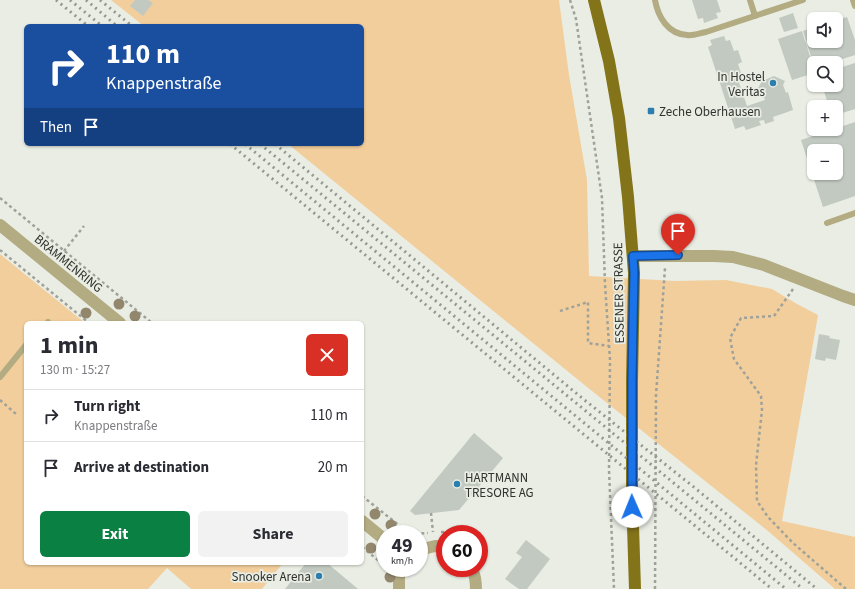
<!DOCTYPE html>
<meta charset="utf-8">
<style>
:root{--surface:#fff;--page:#f2f2f3;--text:#2b2b33;--muted:#7c7c81;--line:#e1e1e2;--accent:#0b8043}
body{margin:0;font-family:"Source Sans 3",sans-serif;background:var(--page);color:var(--text);height:100vh;display:flex;flex-direction:column;font-size:15px;white-space:nowrap}
*{box-sizing:border-box;margin:0}
p{font-size:13px;color:var(--muted)}
.icon{flex:none;width:22px;height:22px;fill:none;stroke:currentColor;stroke-width:2;stroke-linecap:round;stroke-linejoin:round}
.map{position:relative;flex:1;overflow:hidden}
.side{position:absolute;left:24px;top:321px;width:340px;height:244px;display:flex;flex-direction:column;background:var(--surface);border-radius:6px;box-shadow:0 1px 3px #0004}
.side>*{flex:none}
.banner{position:absolute;left:24px;top:24px;width:340px;height:122px;border-radius:6px;box-shadow:0 1px 3px #0004;background:#1a4fa0;color:#fff;overflow:hidden}
.tools{position:absolute;left:807px;top:12px;display:grid;gap:8px}
.tools a{display:grid;place-items:center;width:36px;height:36px;border-radius:6px;background:var(--surface);box-shadow:0 1px 3px #0004;font-size:20px}
.speed{position:absolute;left:376px;top:525px;display:flex;gap:8px;font-size:20px;font-weight:700;text-align:center}
.speed>*{display:grid;place-content:center;width:52px;height:52px;border-radius:50%;background:var(--surface);box-shadow:0 1px 3px #0004;line-height:1}
.speed small{font-size:10px;font-weight:400}
.speed .limit{border:6px solid #d22;background:#fff;color:#111}
.pin{position:absolute;display:grid;place-items:center;width:34px;height:34px;color:#fff;margin:-41px -17px;border-radius:50% 50% 50% 0;rotate:-45deg;box-shadow:0 0 4px #0007}
.pin .icon{rotate:45deg}
.me{position:absolute;width:44px;margin:-22px;rotate:359deg;stroke-linejoin:round;filter:drop-shadow(0 0 3px #0008)}
.turn{display:flex;align-items:center;gap:14px;height:84px;padding:0 16px;font-size:18px}
.turn .icon{width:52px;height:52px;stroke-width:2.5}
.turn b{display:block;font-size:28px;line-height:34px}
.then{display:flex;align-items:center;height:38px;padding:0 16px;background:#0003;gap:8px;font-size:15px}
.round{display:grid;place-items:center;flex:none;width:42px;height:42px;border-radius:6px;background:var(--page)}
.summary{display:flex;align-items:center;justify-content:space-between;height:68px;padding:0 16px}
h1{font-size:24px;font-weight:700;line-height:30px}
.cta{display:flex;gap:8px;margin-top:auto;padding:8px 16px}
.cta a{flex:1;height:46px;border-radius:6px;background:var(--accent);color:#fff;font-size:16px;font-weight:700;line-height:46px;text-align:center}
.cta a+a{background:var(--page);color:var(--text)}
ul{padding:0;list-style:none}
li{display:flex;align-items:center;gap:12px;height:52px;padding:0 16px;border-top:1px solid var(--line)}
li div{flex:1}
li b{display:block;font-size:15px}
li em{font-style:normal}
.map>svg:first-child{display:block}
</style>
<div class="map">
<svg width="855" height="589" viewBox="0 0 855 589">
<rect width="100%" height="100%" fill="#e9ede3"/>
<g fill="#f2ce9c">
<polygon points="111,0 559,0 569,75 587,180 589,276 674,281 726,280 772,289 797,304 818,315 782,521 855,537 855,589 835,589 768,531 587,387 288,144 362,144 362,26 144,26"/>
<polygon points="0,254 85,323 26,323 26,563 283,563 262,589 191,589 167,568 148,589 0,589"/>
</g>
<g fill="#c1c9c1" fill-rule="evenodd">
<polygon points="135,0 148,0 153,3 143,16 130,6"/>
<polygon points="692,0 717,0 721,12 716,13 718,18 704,23 703,18 698,19"/>
<polygon points="793,13 798,28 784,32 779,18"/>
<polygon points="847,17 855,40 855,55 830,63 813,63 803,31 814,27 814,41 836,41 836,20"/>
<polygon points="802,31 814,69 814,73 792,80 778,39"/>
<polygon points="724,36 726,41 730,40 734,51 738,50 742,62 738,64 742,76 737,77 747,106 765,100 762,92 757,90 762,81 774,76 785,81 783,85 786,93 788,92 793,110 773,117 774,121 765,124 764,120 759,121 761,125 746,130 744,126 735,129 708,47 712,45 710,40"/>
<polygon points="855,63 855,109 836,115 836,107 829,107 822,85 836,85 836,69"/>
<path d="M855,122V196L823,207L801,140ZM814,151H836V173H814Z"/>
<polygon points="819,334 830,336 829,338 840,340 836,360 826,358 825,361 815,359"/>
<polygon points="474,433 503,458 459,510 415,515 410,511"/>
<polygon points="526,540 550,559 527,589 519,589 505,579 522,557 516,553"/>
<polygon points="306,563 327,563 358,589 285,589"/>
</g>
<g fill="none" stroke-linecap="round" stroke-linejoin="round">
<g stroke="#9fa29a" stroke-width="2.5" stroke-dasharray="3 3" stroke-linecap="butt">
<polyline points="570,0 576,19 602,198 605,284 610,360 609,470 614,589"/>
<polyline points="0,198 152,323"/>
<polyline points="0,250 89,323"/>
<polyline points="64,251 84,226"/>
<polyline points="793,289 774,316 741,318 730,338 734,359 761,396 762,410 756,465 757,501 768,517 793,543 846,589"/>
<polyline points="560,311 588,302 588,343 609,346"/>
<polyline points="0,400 16,414"/>
<polyline points="362,496 405,530 414,534 428,533"/>
<polyline points="431,513 433,532"/>
<polyline points="441,532 449,532"/>
<polyline points="362,547 379,561"/>
<polyline points="655,589 656,395 665,268"/>
</g>
<g stroke="#b3ab82" stroke-width="6">
<path d="M655,0C658,17 668,34 687,35C693,36 700,33 706,32L803,0"/>
<polyline points="750,0 755,16"/>
<polyline points="853,0 855,6"/>
<polyline points="827,223 855,213"/>
<polyline points="47,323 48,322"/>
<polyline points="0,377 26,345"/>
</g>
<g stroke="#b3ab82" stroke-width="12">
<polyline points="0,225 120,323"/>
<polyline points="633,256 714,256 733,257 764,265 843,296 855,300"/>
<polyline points="362,521 385,540"/>
<polyline points="419,550 435,546 445,547"/>
<path d="M472,568C475,575 476,581 476,589"/>
<polyline points="399,589 399,577 401,568"/>
</g>
<polyline stroke="#837319" stroke-width="12" points="594,0 609,61 619,118 628,197 634,273 632,380 632,494 635,589"/>
<g stroke="#959891" stroke-width="3" stroke-dasharray="2 4" stroke-linecap="butt">
<polyline points="56,0 88,26"/>
<polyline points="70,0 102,26"/>
<polyline points="86,0 117,26"/>
<polyline points="100,0 132,26"/>
<polyline points="230,144 772,589"/>
<polyline points="245,144 786,589"/>
<polyline points="260,144 803,589"/>
<polyline points="275,144 582,398 695,488 817,589"/>
</g>
</g>
<g fill="#92876d">
<circle cx="119" cy="304" r="5.5"/>
<circle cx="86" cy="313" r="5.5"/>
<circle cx="135" cy="316" r="5.5"/>
<circle cx="375" cy="514" r="5.5"/>
<circle cx="391" cy="525" r="5.5"/>
<circle cx="371" cy="548" r="5.5"/>
<circle cx="390" cy="577" r="5.5"/>
</g>
<g fill="none" stroke-linecap="round" stroke-linejoin="round">
<g stroke="#114b97" stroke-width="10">
<polyline id="route" points="632,507 632,380 634,273 633,256 678,255"/>
</g>
<use href="#route" stroke="#1a73e8" stroke-width="7"/>
</g>
<g fill="#2c7eae" stroke="#e9ede3" stroke-width="1.5">
<circle cx="773" cy="83" r="4"/>
<rect x="647" y="107" width="8" height="8" rx="2"/>
<circle cx="457" cy="484" r="4"/>
<circle cx="319" cy="576" r="4"/>
</g>
<g text-anchor="middle" stroke-width="3.5" stroke-linejoin="round" paint-order="stroke">
<g font-size="13" fill="#31332f" stroke="#e9ede3" text-anchor="end">
<text x="765" y="81">In Hostel<tspan x="765" dy="15">Veritas</tspan></text>
<text x="659" y="116" text-anchor="start">Zeche Oberhausen</text>
<text x="465" y="482" text-anchor="start">HARTMANN<tspan x="465" dy="15">TRESORE AG</tspan></text>
<text x="311" y="581">Snooker Arena</text>
</g>
<g font-size="13" fill="#31332f" stroke="#e9ede3">
<text transform="translate(69 263) rotate(39)" y="5">BRAMMENRING</text>
<text transform="translate(618 293) rotate(-91)" y="5">ESSENER STRASSE</text>
</g>
</g>
</svg>
<div class="tools">
<a><svg class="icon" aria-label="sound" viewBox="0 0 24 24"><path d="M4 9h4l5-4v14l-5-4H4zM17 9q2 3 0 6"/></svg></a>
<a><svg class="icon" aria-label="search" viewBox="0 0 24 24"><circle cx="10" cy="10" r="6"/><path d="M15 15l6 6"/></svg></a>
<a>+</a>
<a>−</a>
</div>
<div class="speed"><div>49<small>km/h</small></div><div class="limit">60</div></div>
<div class="pin" style="left:678px;top:255px;background:#d93025"><svg class="icon" aria-label="arrive" viewBox="0 0 24 24"><path d="M6 21V4h12l-3 4 3 4H6"/></svg></div>
<svg class="me" style="left:632px;top:507px" viewBox="-20 -20 40 40"><circle r="19" fill="#fff"/><path d="M0-13L10 11 0 6-10 11z" fill="#1a73e8"/></svg>
<div class="banner">
<div class="turn"><svg class="icon" aria-label="right" viewBox="0 0 24 24"><path d="M7 20v-9h11M14 6l5 5-5 5"/></svg><div><b>110 m</b>Knappenstraße</div></div>
<div class="then">Then<svg class="icon" aria-label="arrive" viewBox="0 0 24 24"><path d="M6 21V4h12l-3 4 3 4H6"/></svg></div>
</div>
<section class="side">
<div class="summary"><div><h1>1 min</h1><p>130 m · 15:27</p></div><a class="round" style="background:#d93025;color:#fff"><svg class="icon" aria-label="close" viewBox="0 0 24 24"><path d="M6 6l12 12M18 6L6 18"/></svg></a></div>
<ul>
<li><svg class="icon" aria-label="right" viewBox="0 0 24 24"><path d="M7 20v-9h11M14 6l5 5-5 5"/></svg><div><b>Turn right</b><p>Knappenstraße</p></div><em>110 m</em></li>
<li><svg class="icon" aria-label="arrive" viewBox="0 0 24 24"><path d="M6 21V4h12l-3 4 3 4H6"/></svg><div><b>Arrive at destination</b></div><em>20 m</em></li>
</ul>
<div class="cta"><a>Exit</a><a>Share</a></div>
</section>
</div>
